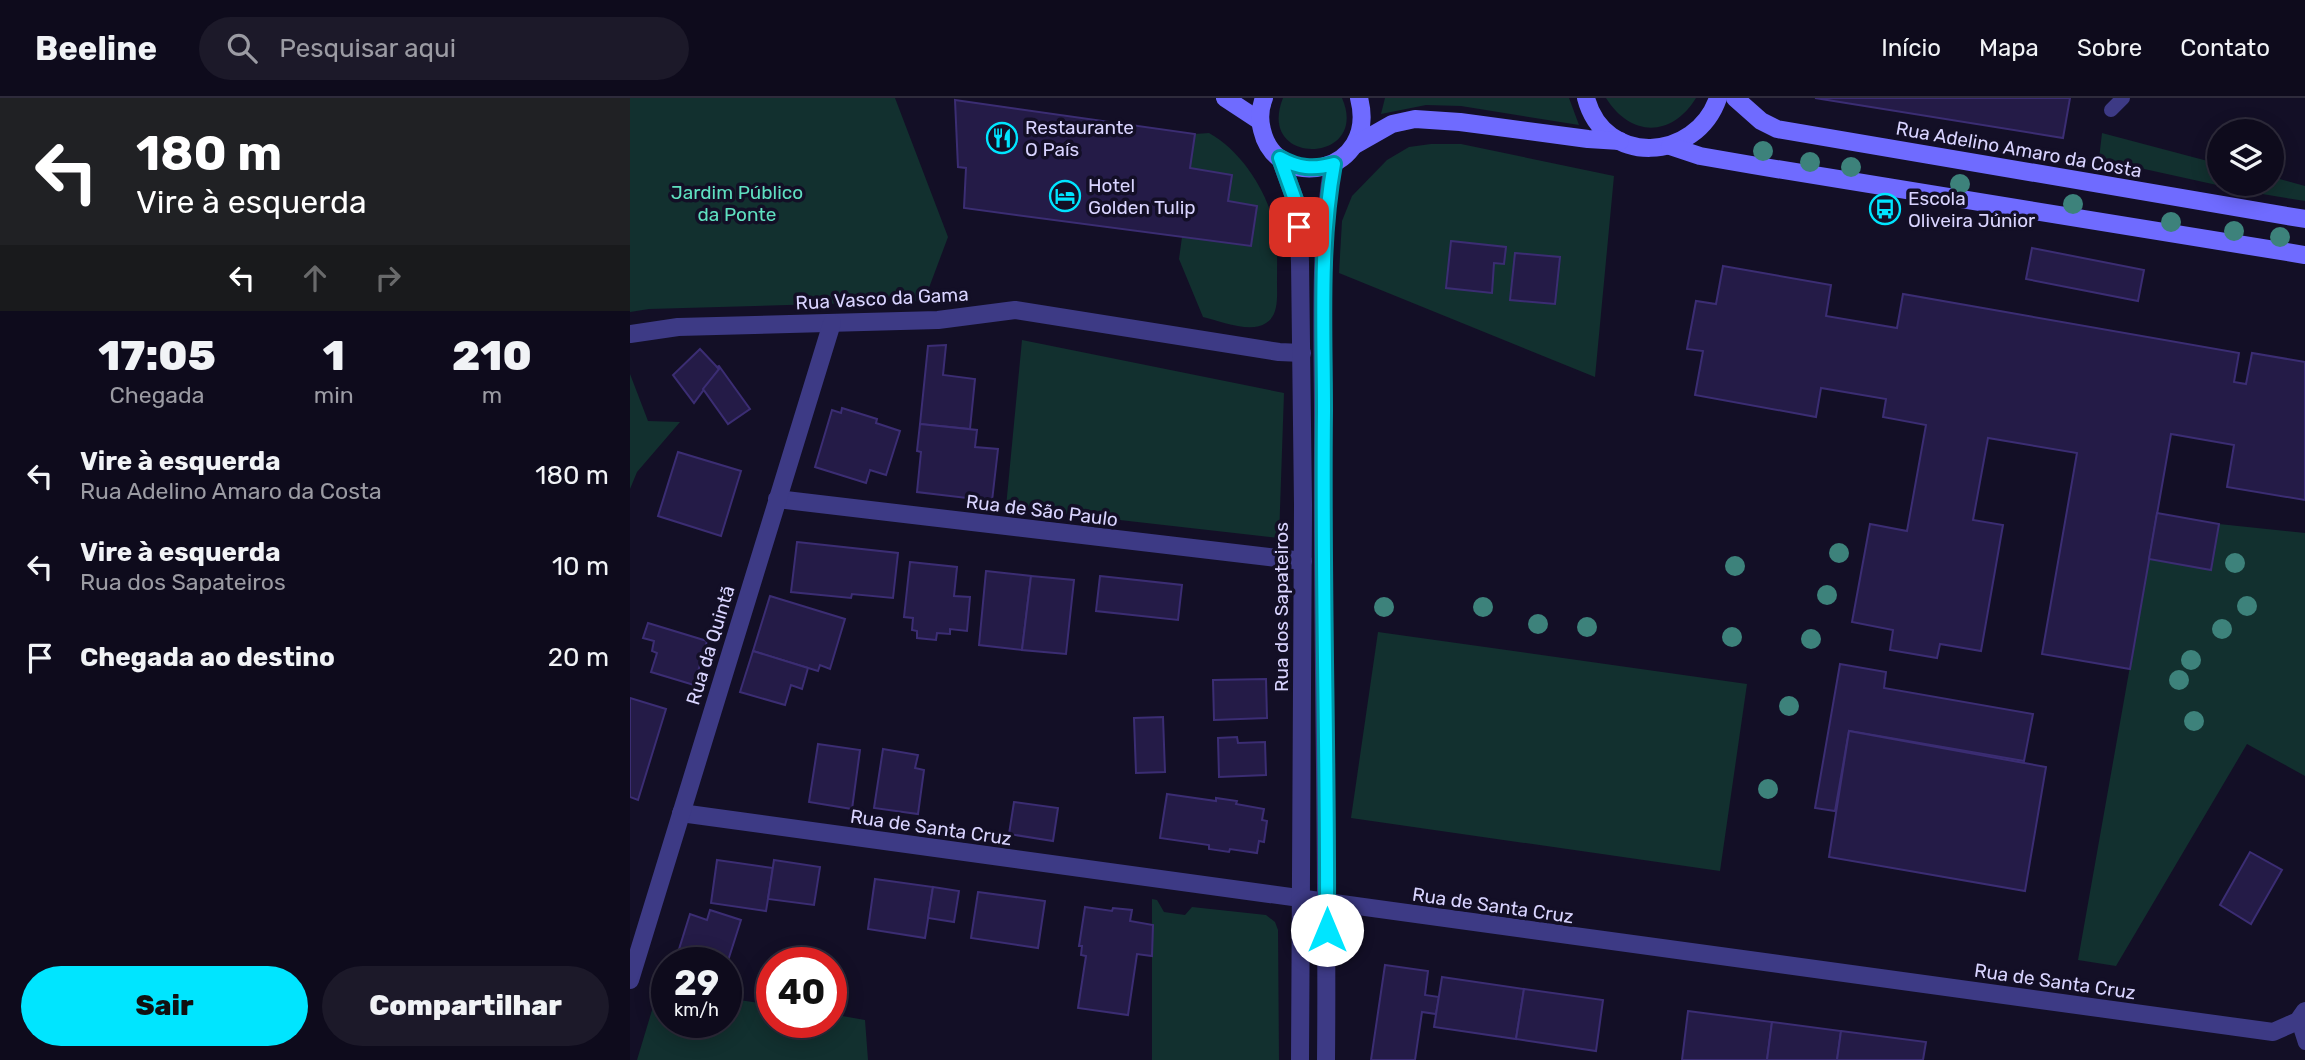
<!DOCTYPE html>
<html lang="pt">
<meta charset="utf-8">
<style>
:root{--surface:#0e0b1c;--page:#1c1929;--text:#f1f3f6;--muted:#9b9ba3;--line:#2e2b3b;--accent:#00e5ff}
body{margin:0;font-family:Rubik,sans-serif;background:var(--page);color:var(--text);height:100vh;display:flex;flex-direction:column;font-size:26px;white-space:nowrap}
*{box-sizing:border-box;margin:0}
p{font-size:23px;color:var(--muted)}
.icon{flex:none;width:38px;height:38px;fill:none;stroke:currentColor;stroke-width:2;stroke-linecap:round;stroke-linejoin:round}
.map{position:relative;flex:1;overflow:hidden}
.sheet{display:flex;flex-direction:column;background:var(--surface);width:630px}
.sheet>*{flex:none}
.hud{background:#202124;color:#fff;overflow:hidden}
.tools{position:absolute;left:1577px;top:21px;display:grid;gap:14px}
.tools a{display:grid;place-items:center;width:77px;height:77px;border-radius:50%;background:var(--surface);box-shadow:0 4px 18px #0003,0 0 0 2px var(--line);font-size:35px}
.speed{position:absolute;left:21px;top:849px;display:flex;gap:14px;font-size:35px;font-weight:700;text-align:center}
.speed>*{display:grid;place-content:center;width:91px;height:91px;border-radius:50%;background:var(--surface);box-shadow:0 4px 18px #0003,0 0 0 2px var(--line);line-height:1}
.speed small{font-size:18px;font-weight:400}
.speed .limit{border:10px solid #d22;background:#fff;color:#111}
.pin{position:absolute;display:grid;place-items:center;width:60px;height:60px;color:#fff;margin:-30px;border-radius:14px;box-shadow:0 4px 10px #0006}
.me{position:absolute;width:77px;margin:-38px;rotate:0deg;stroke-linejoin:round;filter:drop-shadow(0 0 5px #0008)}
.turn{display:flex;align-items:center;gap:24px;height:147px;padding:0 21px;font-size:32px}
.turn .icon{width:91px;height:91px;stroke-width:2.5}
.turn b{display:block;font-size:49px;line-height:60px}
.lanes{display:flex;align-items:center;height:66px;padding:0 21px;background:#0003;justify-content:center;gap:35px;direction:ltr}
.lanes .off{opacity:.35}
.eta{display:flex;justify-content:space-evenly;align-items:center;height:119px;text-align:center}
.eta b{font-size:42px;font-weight:800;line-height:49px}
.button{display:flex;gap:14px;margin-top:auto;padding:14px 21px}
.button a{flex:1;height:80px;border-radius:42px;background:var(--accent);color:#111;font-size:28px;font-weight:800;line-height:80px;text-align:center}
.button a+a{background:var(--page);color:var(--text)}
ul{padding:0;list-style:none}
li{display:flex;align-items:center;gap:21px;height:91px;padding:0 21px}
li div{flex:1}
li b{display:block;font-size:26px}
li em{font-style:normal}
header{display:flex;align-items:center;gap:42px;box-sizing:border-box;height:98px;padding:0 35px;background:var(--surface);border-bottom:2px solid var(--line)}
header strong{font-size:33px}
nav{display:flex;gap:38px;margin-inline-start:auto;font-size:24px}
.search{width:490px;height:63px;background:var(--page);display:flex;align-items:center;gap:18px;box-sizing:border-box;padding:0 24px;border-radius:38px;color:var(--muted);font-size:26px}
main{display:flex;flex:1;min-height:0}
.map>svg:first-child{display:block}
</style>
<header>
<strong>Beeline</strong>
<div class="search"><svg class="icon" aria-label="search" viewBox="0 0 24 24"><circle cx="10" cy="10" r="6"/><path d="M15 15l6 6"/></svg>Pesquisar aqui</div>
<nav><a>Início</a><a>Mapa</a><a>Sobre</a><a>Contato</a></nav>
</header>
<main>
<section class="sheet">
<div class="hud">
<div class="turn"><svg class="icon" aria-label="left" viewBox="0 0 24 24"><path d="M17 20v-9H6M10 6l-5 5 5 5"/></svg><div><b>180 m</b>Vire à esquerda</div></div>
<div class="lanes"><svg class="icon" aria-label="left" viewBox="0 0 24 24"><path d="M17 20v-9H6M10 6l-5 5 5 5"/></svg><svg class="icon off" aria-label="ahead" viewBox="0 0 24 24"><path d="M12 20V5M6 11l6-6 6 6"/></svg><svg class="icon off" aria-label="right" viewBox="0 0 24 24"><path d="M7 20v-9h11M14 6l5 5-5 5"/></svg></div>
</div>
<div class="eta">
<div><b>17:05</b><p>Chegada</p></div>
<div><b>1</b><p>min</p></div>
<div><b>210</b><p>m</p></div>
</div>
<ul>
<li><svg class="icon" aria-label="left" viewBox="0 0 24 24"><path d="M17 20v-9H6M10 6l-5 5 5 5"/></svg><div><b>Vire à esquerda</b><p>Rua Adelino Amaro da Costa</p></div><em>180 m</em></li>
<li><svg class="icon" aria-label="left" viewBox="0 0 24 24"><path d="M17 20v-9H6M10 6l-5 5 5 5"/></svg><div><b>Vire à esquerda</b><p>Rua dos Sapateiros</p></div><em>10 m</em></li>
<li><svg class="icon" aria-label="arrive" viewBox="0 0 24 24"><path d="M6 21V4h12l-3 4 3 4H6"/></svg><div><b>Chegada ao destino</b></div><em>20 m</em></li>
</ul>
<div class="button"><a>Sair</a><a>Compartilhar</a></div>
</section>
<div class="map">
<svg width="1675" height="962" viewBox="0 0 1675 962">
<rect width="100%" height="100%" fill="#130f26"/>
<g fill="#12302f">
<polygon points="0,0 265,0 318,139 294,203 19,211 0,214"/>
<path d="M653,0H712C741,66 625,70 653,0Z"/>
<polygon points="755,0 939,0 949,27 831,8 796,7 751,16"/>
<path d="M976,0H1066C1042,39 1001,40 976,0Z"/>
<path d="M579,35C610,52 636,91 644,126C648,145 647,165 647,185C647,198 649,217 636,225C621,236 590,223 573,219L549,161L552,139L621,148L598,103L602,77L560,70L565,36Z"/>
<polygon points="1472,35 1589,66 1589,86 1642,86 1642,79 1675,88 1675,103 1614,93 1469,61"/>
<polygon points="801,46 831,46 984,78 965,279 709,175 712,123 722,98 757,62 779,49"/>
<polygon points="392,242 654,295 649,440 376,409"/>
<polygon points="0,276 18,323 50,324 7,374 0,391"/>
<polygon points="1589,426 1675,435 1675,678 1617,646 1486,868 1448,862 1519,461 1581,472"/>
<polygon points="748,534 1117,586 1090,773 721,720"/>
<polygon points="522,801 527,802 534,814 555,817 562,809 636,817 645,824 648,832 649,962 522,962"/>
<polygon points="29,889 37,891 37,924 96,924 96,900 142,907 142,924 201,924 201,916 235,922 238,962 7,962"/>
</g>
<g fill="#241b47" stroke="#3b2d73" stroke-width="2">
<polygon points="1185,0 1440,0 1433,40"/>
<polygon points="325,2 565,36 560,70 602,77 598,103 627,108 621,148 334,110 336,70 328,69"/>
<polygon points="821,143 876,149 874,166 864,165 862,195 816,190"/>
<polygon points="1402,150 1514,172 1508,203 1396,181"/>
<polygon points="885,155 930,159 925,206 880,202"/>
<polygon points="1093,168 1201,187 1196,218 1267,230 1273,196 1609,255 1604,284 1616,286 1622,255 1675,264 1675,402 1597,389 1604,347 1541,336 1500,571 1412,556 1447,355 1358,340 1343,422 1373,427 1351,553 1310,546 1307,560 1260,552 1263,532 1222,524 1240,426 1277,433 1296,327 1253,319 1256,301 1191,290 1186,319 1065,297 1073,253 1057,251 1066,203 1086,206"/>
<polygon points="316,247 313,277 345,281 340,331 290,326 298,248"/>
<polygon points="70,251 89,271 64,305 43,277"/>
<polygon points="89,268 120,311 98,326 73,291 89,271 87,269"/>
<polygon points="212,310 247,321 246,325 270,333 256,377 240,372 236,385 185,369 202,312 211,315"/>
<polygon points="290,326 347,332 345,349 368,351 362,403 287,394 291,354 287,353"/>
<polygon points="48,354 111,373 91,438 28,418"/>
<polygon points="1527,415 1589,426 1581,472 1519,461"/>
<polygon points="167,444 268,455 263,500 222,496 221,500 161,494"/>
<polygon points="280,464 327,469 324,498 340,499 337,533 320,531 320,536 307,535 306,542 287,540 287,533 282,532 283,520 274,519"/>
<polygon points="356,473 401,478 392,552 349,547"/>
<polygon points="401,478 444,482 436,556 392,552"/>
<polygon points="470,478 552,487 548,522 466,513"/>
<polygon points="140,498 215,521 200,571 190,567 188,573 123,553"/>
<polygon points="18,525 77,543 64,587 21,574 27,555 22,553 24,543 13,540"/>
<polygon points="123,553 178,570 172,591 161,587 155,607 110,594"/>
<polygon points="1210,566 1256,574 1254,590 1403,616 1394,663 1219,633 1205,713 1185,710"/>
<polygon points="636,581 637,620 584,622 583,582"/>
<polygon points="0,600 36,611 8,702 0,699"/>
<polygon points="533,619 535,674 506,675 504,620"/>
<polygon points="1219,633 1416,669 1395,793 1199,759"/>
<polygon points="607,639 608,645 635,644 636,677 589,679 588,640"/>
<polygon points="188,646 230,652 222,711 179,704"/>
<polygon points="253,651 288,657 285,670 294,672 288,716 244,710"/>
<polygon points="537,696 586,703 586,700 607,703 606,706 634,711 632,722 637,723 634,744 629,743 627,755 600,751 599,754 579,751 579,747 530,740"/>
<polygon points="384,704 428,710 423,743 379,736"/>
<polygon points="1620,754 1652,772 1621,826 1590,807"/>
<polygon points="87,762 143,770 136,813 81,805"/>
<polygon points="144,762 190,769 184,807 138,801"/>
<polygon points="245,781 303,789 295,840 238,831"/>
<polygon points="303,789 329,793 324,824 298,820"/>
<polygon points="348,794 415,803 408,850 341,840"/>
<polygon points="455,809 482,813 483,810 502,812 500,823 523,827 522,858 507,856 498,917 448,910 456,858 451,857 452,848 449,848"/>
<polygon points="80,812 111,822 96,869 96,864 45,864 60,816 77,822"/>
<polygon points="755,867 798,873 795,897 809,899 806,916 792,914 785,962 741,962"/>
<polygon points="812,879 894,891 886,941 804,929"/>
<polygon points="894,891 973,902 966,953 886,941"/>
<polygon points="1058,913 1142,924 1137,962 1052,962"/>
<polygon points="1142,924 1211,933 1207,962 1137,962"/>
<polygon points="1211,933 1296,944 1293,962 1207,962"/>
</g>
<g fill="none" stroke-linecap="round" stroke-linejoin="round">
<g stroke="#3d3a85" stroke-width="14">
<polyline points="1481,12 1493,0"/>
<polyline points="1668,923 1675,945"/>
</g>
<g stroke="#3d3a85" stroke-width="18">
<polyline points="0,236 48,229 308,222 385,212 649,254 672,255"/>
<polyline points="147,401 673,463"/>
<polyline points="51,715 1643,934 1668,923 1675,913"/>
<polyline points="0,882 202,225"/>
</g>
<g stroke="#3d3a85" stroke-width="18">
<polyline points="650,60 668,110 670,164 673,407 670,962"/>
<path d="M696,962C698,758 692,555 693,352C694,258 687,158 703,66"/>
</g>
<g stroke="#6f6bff" stroke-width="18">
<polyline points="595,0 630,23"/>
<path d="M634,0C630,10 629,21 632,32C647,96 749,76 729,0"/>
<path d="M956,0C974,69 1066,64 1088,0"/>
<polyline points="1105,0 1131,23 1147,31 1675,121"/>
<polyline points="725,47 762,26 785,21 830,24 958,41 990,43"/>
<polyline points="1040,48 1070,58 1122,67 1675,157"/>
</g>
</g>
<g fill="#3d827b">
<circle cx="1133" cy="53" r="10"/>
<circle cx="1180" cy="64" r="10"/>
<circle cx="1221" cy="69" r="10"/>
<circle cx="1330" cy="86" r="10"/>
<circle cx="1443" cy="106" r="10"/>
<circle cx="1541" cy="124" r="10"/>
<circle cx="1604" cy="133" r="10"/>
<circle cx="1650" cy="139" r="10"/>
<circle cx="1209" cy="455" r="10"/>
<circle cx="1605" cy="465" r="10"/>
<circle cx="1105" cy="468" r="10"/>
<circle cx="1197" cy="497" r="10"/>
<circle cx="1617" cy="508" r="10"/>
<circle cx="754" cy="509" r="10"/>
<circle cx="853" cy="509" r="10"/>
<circle cx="908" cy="526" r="10"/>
<circle cx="957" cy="529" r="10"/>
<circle cx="1592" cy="531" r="10"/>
<circle cx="1102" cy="539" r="10"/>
<circle cx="1181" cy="541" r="10"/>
<circle cx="1561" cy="562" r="10"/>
<circle cx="1549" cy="582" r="10"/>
<circle cx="1159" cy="608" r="10"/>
<circle cx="1564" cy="623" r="10"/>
<circle cx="1138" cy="691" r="10"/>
</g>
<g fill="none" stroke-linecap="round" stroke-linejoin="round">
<g stroke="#0095a6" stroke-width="18">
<path id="route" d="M669,129L668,110L650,60C668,70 683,72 704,66C689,147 694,231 694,313C692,486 698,659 697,832"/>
</g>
<use href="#route" stroke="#00e5ff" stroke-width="12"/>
</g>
<defs>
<g id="restaurant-ring" transform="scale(1.575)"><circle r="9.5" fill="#130f26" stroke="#00e5ff" stroke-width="1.5"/><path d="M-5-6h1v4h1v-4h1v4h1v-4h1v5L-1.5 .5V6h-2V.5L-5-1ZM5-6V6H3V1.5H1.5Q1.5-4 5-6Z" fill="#00e5ff"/></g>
<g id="hotel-ring" transform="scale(1.575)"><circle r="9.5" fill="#130f26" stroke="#00e5ff" stroke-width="1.5"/><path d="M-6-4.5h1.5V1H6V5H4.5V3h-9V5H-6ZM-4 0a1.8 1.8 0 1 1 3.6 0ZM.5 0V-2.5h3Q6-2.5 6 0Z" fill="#00e5ff"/></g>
<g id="bus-ring" transform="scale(1.575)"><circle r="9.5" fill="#130f26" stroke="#00e5ff" stroke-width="1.5"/><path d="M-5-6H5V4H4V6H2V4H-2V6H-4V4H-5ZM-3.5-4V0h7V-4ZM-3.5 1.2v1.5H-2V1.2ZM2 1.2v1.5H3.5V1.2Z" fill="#00e5ff"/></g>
</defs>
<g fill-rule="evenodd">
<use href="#restaurant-ring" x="372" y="40"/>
<use href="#hotel-ring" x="435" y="98"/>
<use href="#bus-ring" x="1255" y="111"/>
</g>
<g text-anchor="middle" stroke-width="7" stroke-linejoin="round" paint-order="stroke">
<g font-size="19" fill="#d9d4ff" stroke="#130f26" text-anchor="start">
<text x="395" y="36">Restaurante<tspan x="395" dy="22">O País</tspan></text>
<text x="458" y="94">Hotel<tspan x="458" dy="22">Golden Tulip</tspan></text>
<text x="1278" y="107">Escola<tspan x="1278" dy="22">Oliveira Júnior</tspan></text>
</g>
<g font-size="19" fill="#d9d4ff" stroke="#130f26">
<text transform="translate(1389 51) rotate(10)" y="7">Rua Adelino Amaro da Costa</text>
<text transform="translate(252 200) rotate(-3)" y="7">Rua Vasco da Gama</text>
<text transform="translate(412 412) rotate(7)" y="7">Rua de São Paulo</text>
<text transform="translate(651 509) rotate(-90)" y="7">Rua dos Sapateiros</text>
<text transform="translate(80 547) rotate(-73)" y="7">Rua da Quintã</text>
<text transform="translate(301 729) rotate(8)" y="7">Rua de Santa Cruz</text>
<text transform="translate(863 807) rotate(8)" y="7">Rua de Santa Cruz</text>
<text transform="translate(1425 883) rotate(8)" y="7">Rua de Santa Cruz</text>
</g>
<g font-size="19" fill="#5fe0c0" stroke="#130f26">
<text x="107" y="101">Jardim Público<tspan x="107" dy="22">da Ponte</tspan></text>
</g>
</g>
</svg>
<div class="tools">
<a><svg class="icon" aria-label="layers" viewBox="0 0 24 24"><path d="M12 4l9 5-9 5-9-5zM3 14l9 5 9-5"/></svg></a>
</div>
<div class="speed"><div>29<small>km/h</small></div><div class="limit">40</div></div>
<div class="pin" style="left:669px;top:129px;background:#d93025"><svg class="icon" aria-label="arrive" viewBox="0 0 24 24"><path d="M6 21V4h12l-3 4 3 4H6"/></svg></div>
<svg class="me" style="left:697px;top:832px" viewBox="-20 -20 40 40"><circle r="19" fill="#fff"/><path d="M0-13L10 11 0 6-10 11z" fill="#00e5ff"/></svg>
</div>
</main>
